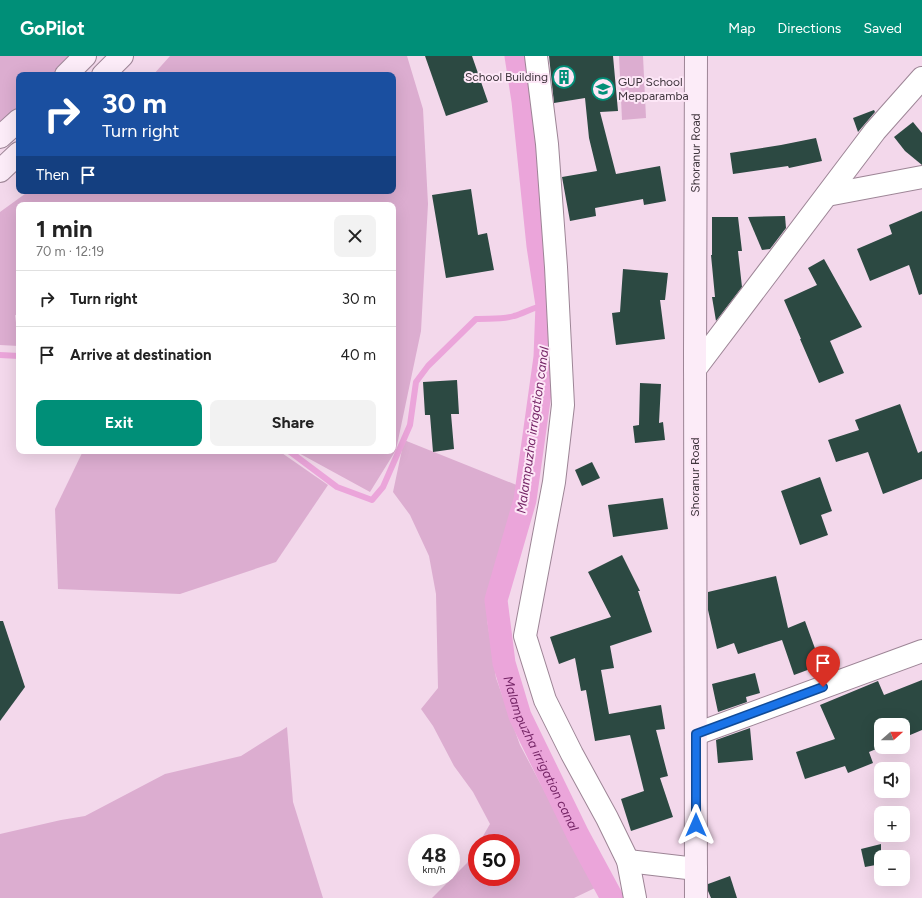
<!DOCTYPE html>
<meta charset="utf-8">
<style>
:root{--surface:#fff;--page:#f2f2f2;--text:#222;--muted:#767676;--line:#e0e0e0;--accent:#008f78}
body{margin:0;font-family:Figtree,sans-serif;background:var(--page);color:var(--text);height:100vh;display:flex;flex-direction:column;font-size:15px;white-space:nowrap}
*{box-sizing:border-box;margin:0}
p{font-size:13px;color:var(--muted)}
.icon{flex:none;width:22px;height:22px;fill:none;stroke:currentColor;stroke-width:2;stroke-linecap:round;stroke-linejoin:round}
.map{position:relative;flex:1;overflow:hidden}
.sheet{position:absolute;left:16px;top:146px;width:380px;height:252px;display:flex;flex-direction:column;background:var(--surface);border-radius:8px;box-shadow:0 4px 16px #0002}
.sheet>*{flex:none}
.guide{position:absolute;left:16px;top:16px;width:380px;height:122px;border-radius:8px;box-shadow:0 4px 16px #0002;background:#1a4fa0;color:#fff;overflow:hidden}
.needle{width:26px;rotate:69deg}
.tools{position:absolute;left:874px;top:662px;display:grid;gap:8px}
.tools a{display:grid;place-items:center;width:36px;height:36px;border-radius:8px;background:var(--surface);box-shadow:0 4px 16px #0002;font-size:20px}
.speed{position:absolute;left:408px;top:778px;display:flex;gap:8px;font-size:20px;font-weight:700;text-align:center}
.speed>*{display:grid;place-content:center;width:52px;height:52px;border-radius:50%;background:var(--surface);box-shadow:0 4px 16px #0002;line-height:1}
.speed small{font-size:10px;font-weight:400}
.speed .limit{border:6px solid #d22;background:#fff;color:#111}
.pin{position:absolute;display:grid;place-items:center;width:34px;height:34px;color:#fff;margin:-41px -17px;border-radius:50% 50% 50% 0;rotate:-45deg;box-shadow:0 0 4px #0007}
.pin .icon{rotate:45deg}
.me{position:absolute;width:44px;margin:-22px;rotate:0deg;stroke-linejoin:round;filter:drop-shadow(0 0 3px #0008)}
.turn{display:flex;align-items:center;gap:14px;height:84px;padding:0 20px;font-size:18px}
.turn .icon{width:52px;height:52px;stroke-width:2.5}
.turn b{display:block;font-size:28px;line-height:34px}
.then{display:flex;align-items:center;height:38px;padding:0 20px;background:#0003;gap:8px;font-size:15px}
.round{display:grid;place-items:center;flex:none;width:42px;height:42px;border-radius:8px;background:var(--page)}
.summary{display:flex;align-items:center;justify-content:space-between;height:68px;padding:0 20px}
h1{font-size:24px;font-weight:700;line-height:30px}
.cta{display:flex;gap:8px;margin-top:auto;padding:8px 20px}
.cta a{flex:1;height:46px;border-radius:8px;background:var(--accent);color:#fff;font-size:16px;font-weight:700;line-height:46px;text-align:center}
.cta a+a{background:var(--page);color:var(--text)}
ul{padding:0;list-style:none}
li{display:flex;align-items:center;gap:12px;height:56px;padding:0 20px;border-top:1px solid var(--line)}
li div{flex:1}
li b{display:block;font-size:15px}
li em{font-style:normal}
header{display:flex;align-items:center;gap:24px;box-sizing:border-box;height:56px;padding:0 20px;background:var(--accent);color:#fff}
header strong{font-size:19px}
nav{display:flex;gap:22px;margin-inline-start:auto;font-size:14px}
.map>svg:first-child{display:block}
</style>
<header>
<strong>GoPilot</strong>
<nav><a>Map</a><a>Directions</a><a>Saved</a></nav>
</header>
<div class="map">
<svg width="922" height="842" viewBox="0 0 922 842">
<rect width="100%" height="100%" fill="#f3d8eb"/>
<g fill="#dcadd0">
<polygon points="0,0 76,0 55,19 19,19 19,52 0,66"/>
<polygon points="170,0 407,0 423,53 428,148 421,275 396,394 370,436 295,395 393,395 393,149 19,149 19,260 15,259 19,290 0,289 0,156 29,135 393,135 393,19 153,19"/>
<polygon points="619,0 643,0 646,62 622,64"/>
<polygon points="404,384 519,430 499,509 487,563 496,622 520,689 555,755 589,812 597,831 574,842 432,842 467,807 477,790 477,821 511,821 511,787 479,787 490,768 473,736 454,710 433,670 421,653 438,632 436,538 429,500 410,459 393,436"/>
<polygon points="83,395 279,395 328,429 276,506 180,538 58,533 55,453"/>
<polygon points="287,671 293,746 323,842 0,842 0,778 61,764 85,760 165,718 241,700"/>
</g>
<g fill="none" stroke-linecap="round" stroke-linejoin="round">
<g stroke="#eba5da" stroke-width="6">
<polyline points="0,299 19,300"/>
<path d="M289,395L337,431L372,444L383,431L410,369L416,326L428,310L476,263C489,262 501,264 514,260C525,257 535,250 547,249"/>
</g>
<path stroke="#eba5da" stroke-width="23" id="s1" d="M516,0L523,45L538,190L547,249L545,301L525,444L496,544L504,607L520,660L578,779L612,842"/>
</g>
<g fill="#2c4942">
<polygon points="425,0 472,0 488,46 446,60"/>
<polygon points="549,0 613,0 618,55 600,56 616,118 660,110 666,145 644,149 643,143 595,152 596,160 570,165 562,121 597,115 589,82 585,42 554,47"/>
<polygon points="874,54 875,56 858,76 853,62"/>
<polygon points="913,66 922,77 922,109 905,95 894,81"/>
<polygon points="816,82 822,105 789,112 788,110 733,118 730,97 781,89"/>
<polygon points="471,133 478,179 487,177 494,214 446,222 432,139"/>
<polygon points="922,155 922,238 919,239 909,209 870,225 857,193 892,178 889,169"/>
<polygon points="785,160 786,172 770,193 762,194 748,161"/>
<polygon points="712,161 738,161 742,195 738,195 742,231 716,265 712,241 715,241 711,199 712,199"/>
<polygon points="824,203 862,271 830,285 844,317 819,327 800,283 801,283 784,244 817,229 808,212"/>
<polygon points="623,213 668,217 665,244 660,244 665,283 616,289 612,257 620,256"/>
<polygon points="457,324 459,358 451,358 454,393 433,396 430,359 425,359 423,326"/>
<polygon points="640,327 661,328 659,367 663,366 665,384 635,387 633,370 639,369"/>
<polygon points="900,348 918,397 922,395 922,423 883,438 868,396 836,406 828,384 859,374 855,364"/>
<polygon points="592,406 600,422 582,430 575,414"/>
<polygon points="820,421 832,455 821,459 828,479 800,489 781,435"/>
<polygon points="663,442 668,473 613,481 608,449"/>
<polygon points="622,499 640,535 638,535 652,576 610,590 614,612 601,614 609,658 661,649 665,673 656,674 668,720 660,722 673,761 631,775 621,743 644,735 630,679 595,685 586,634 581,635 575,602 559,608 550,581 611,561 588,516"/>
<polygon points="776,520 788,572 805,565 821,609 794,619 782,584 738,598 734,587 717,593 708,554 708,536"/>
<polygon points="0,565 3,565 25,631 0,665"/>
<polygon points="755,617 760,637 746,641 747,646 718,656 712,628"/>
<polygon points="922,624 922,674 903,682 903,669 881,669 881,691 869,696 873,707 848,717 845,710 805,723 796,696 835,683 820,649 878,625 884,639"/>
<polygon points="750,672 753,704 718,707 716,684"/>
<polygon points="881,788 881,808 865,811 861,793"/>
<polygon points="730,820 737,842 711,842 708,835 708,828"/>
</g>
<g fill="none" stroke-linecap="round" stroke-linejoin="round">
<g stroke="#9d8596" stroke-width="24">
<g id="minor">
<polyline points="536,0 547,88 556,211 563,349 554,426 525,580 545,644 572,698 607,762 628,805 635,842"/>
<polyline points="827,139 922,121"/>
<polyline points="695,313 875,75 922,22"/>
<polyline points="696,678 922,595"/>
<polyline points="628,805 696,813"/>
</g>
</g>
<g stroke="#9d8596" stroke-width="24">
<g id="secondary">
<polyline points="66,19 85,0"/>
<polyline points="103,19 122,0"/>
<polyline points="0,81 19,64"/>
<polyline points="0,115 19,97"/>
<path id="s2" d="M696,842L695,296L696,0"/>
</g>
</g>
<use href="#minor" stroke="#fff" stroke-width="22"/>
<use href="#secondary" stroke="#fcecf8" stroke-width="22"/>
</g>
<g fill="none" stroke-linecap="round" stroke-linejoin="round">
<g stroke="#114b97" stroke-width="10">
<polyline id="route" points="696,769 696,678 823,631"/>
</g>
<use href="#route" stroke="#1a73e8" stroke-width="7"/>
</g>
<defs>
<g id="building-ring" transform="scale(1.15)"><circle r="9.5" fill="#fde7f7" stroke="#008f78" stroke-width="1.5"/><path d="M-4-6H4V6H1V3H-1V6H-4ZM-2.5-4.3h1.7v1.8h-1.7ZM.8-4.3h1.7v1.8H.8ZM-2.5-1h1.7V.8h-1.7ZM.8-1h1.7V.8H.8Z" fill="#008f78"/></g>
<g id="school-ring" transform="scale(1.15)"><circle r="9.5" fill="#fde7f7" stroke="#008f78" stroke-width="1.5"/><path d="M0-5L7-2L0 1L-7-2ZM-4 1L0 2.5L4 1V4Q0 6-4 4Z" fill="#008f78"/></g>
</defs>
<g fill-rule="evenodd">
<use href="#building-ring" x="564" y="21"/>
<use href="#school-ring" x="603" y="33"/>
</g>
<g text-anchor="middle" stroke-width="4" stroke-linejoin="round" paint-order="stroke">
<g font-size="12" fill="#40363e" stroke="#fde7f7" text-anchor="end">
<text x="548" y="25">School Building</text>
<text x="618" y="30" text-anchor="start">GUP School<tspan x="618" dy="14">Mepparamba</tspan></text>
</g>
<g font-size="12" fill="#40363e" stroke="#fde7f7">
<text dy="4" stroke="none"><textPath href="#s2" startOffset="745">Shoranur Road</textPath></text>
<text transform="translate(695 421) rotate(-90)" y="4">Shoranur Road</text>
</g>
<g font-size="13" font-style="italic" fill="#752566" stroke="#fde7f7">
<text transform="translate(532 374) rotate(-82)" y="5">Malampuzha irrigation canal</text>
<text dy="5" stroke="none"><textPath href="#s1" startOffset="713">Malampuzha irrigation canal</textPath></text>
</g>
</g>
</svg>
<div class="tools">
<a><svg class="needle" viewBox="-14 -14 28 28"><path d="M0-13l5 13h-10z" fill="#e53935"/><path d="M0 13l5-13h-10z" fill="#767676"/></svg></a>
<a><svg class="icon" aria-label="sound" viewBox="0 0 24 24"><path d="M4 9h4l5-4v14l-5-4H4zM17 9q2 3 0 6"/></svg></a>
<a>+</a>
<a>−</a>
</div>
<div class="speed"><div>48<small>km/h</small></div><div class="limit">50</div></div>
<div class="pin" style="left:823px;top:631px;background:#d93025"><svg class="icon" aria-label="arrive" viewBox="0 0 24 24"><path d="M6 21V4h12l-3 4 3 4H6"/></svg></div>
<svg class="me" style="left:696px;top:769px" viewBox="-20 -20 40 40"><path d="M0-17L14 15 0 8-14 15z" fill="#1a73e8" stroke="#fff" stroke-width="4"/></svg>
<div class="guide">
<div class="turn"><svg class="icon" aria-label="right" viewBox="0 0 24 24"><path d="M7 20v-9h11M14 6l5 5-5 5"/></svg><div><b>30 m</b>Turn right</div></div>
<div class="then">Then<svg class="icon" aria-label="arrive" viewBox="0 0 24 24"><path d="M6 21V4h12l-3 4 3 4H6"/></svg></div>
</div>
<section class="sheet">
<div class="summary"><div><h1>1 min</h1><p>70 m · 12:19</p></div><a class="round"><svg class="icon" aria-label="close" viewBox="0 0 24 24"><path d="M6 6l12 12M18 6L6 18"/></svg></a></div>
<ul>
<li><svg class="icon" aria-label="right" viewBox="0 0 24 24"><path d="M7 20v-9h11M14 6l5 5-5 5"/></svg><div><b>Turn right</b></div><em>30 m</em></li>
<li><svg class="icon" aria-label="arrive" viewBox="0 0 24 24"><path d="M6 21V4h12l-3 4 3 4H6"/></svg><div><b>Arrive at destination</b></div><em>40 m</em></li>
</ul>
<div class="cta"><a>Exit</a><a>Share</a></div>
</section>
</div>
